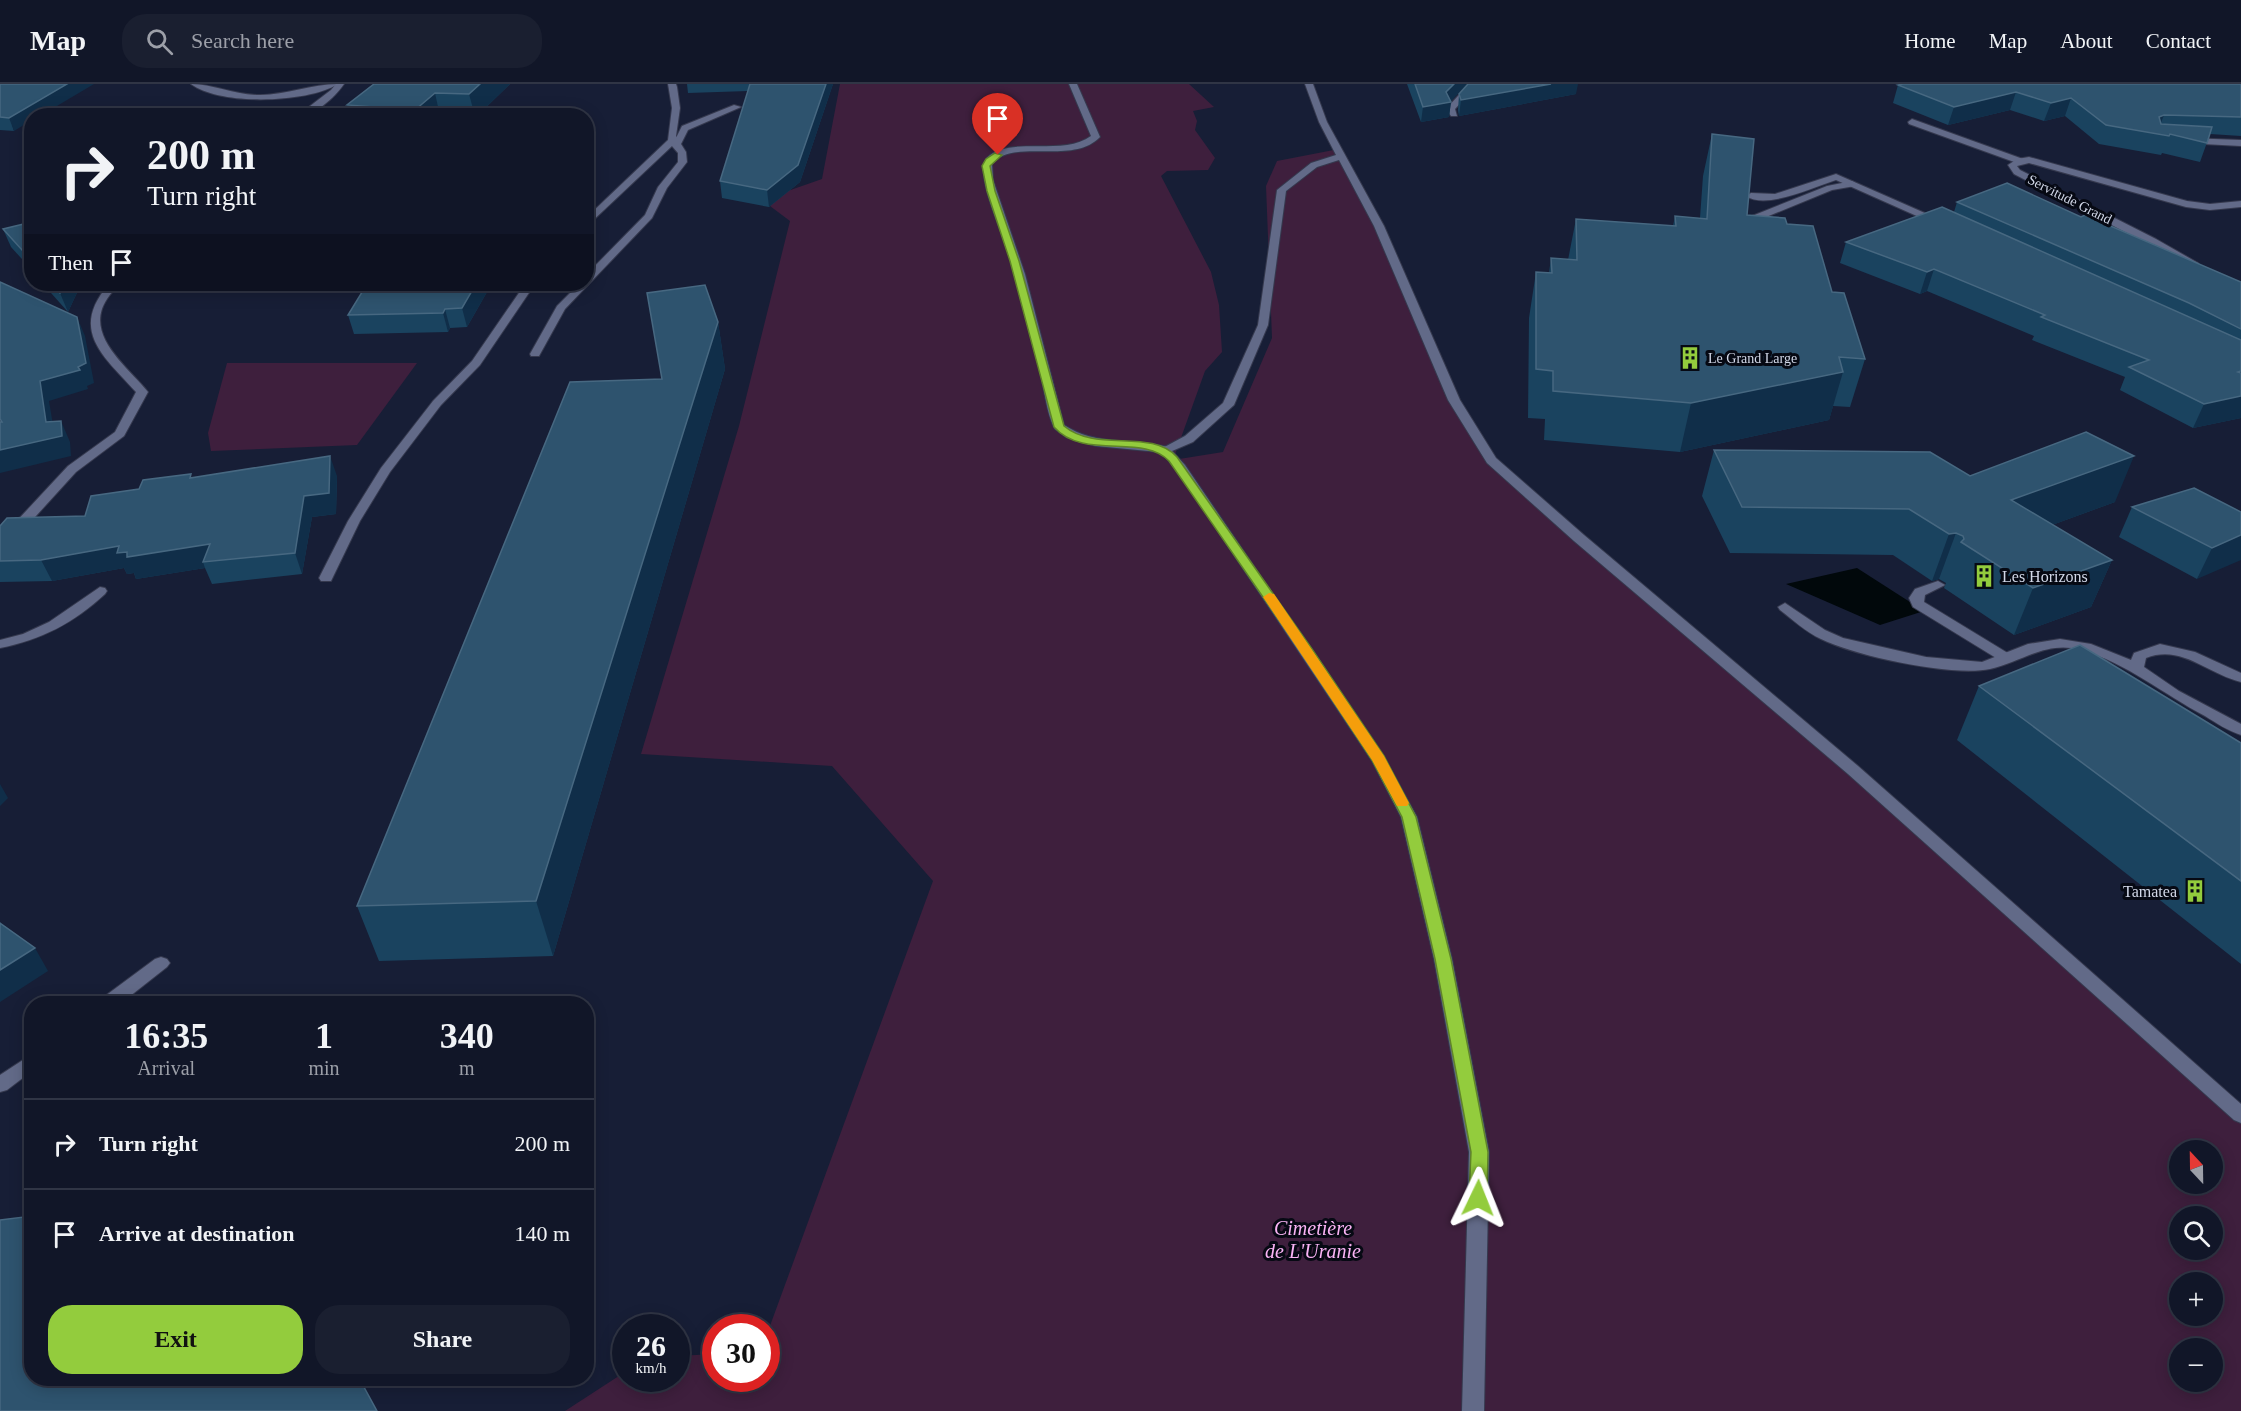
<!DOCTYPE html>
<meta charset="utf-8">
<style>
:root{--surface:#111628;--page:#1a1f30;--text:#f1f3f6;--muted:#9c9fa8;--line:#303545;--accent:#93cc3d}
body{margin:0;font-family:Georgia,serif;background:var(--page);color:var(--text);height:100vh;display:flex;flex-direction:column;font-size:22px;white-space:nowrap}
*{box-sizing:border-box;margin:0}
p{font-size:20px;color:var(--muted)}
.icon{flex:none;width:33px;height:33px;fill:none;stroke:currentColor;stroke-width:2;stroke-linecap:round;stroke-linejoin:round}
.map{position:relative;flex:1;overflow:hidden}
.sheet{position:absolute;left:24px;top:912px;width:570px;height:390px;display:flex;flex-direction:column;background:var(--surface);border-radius:24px;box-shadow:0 3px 15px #0003,0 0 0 2px var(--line)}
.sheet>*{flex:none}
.guide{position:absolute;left:24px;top:24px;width:570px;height:183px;border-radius:24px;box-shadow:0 3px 15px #0003,0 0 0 2px var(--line);background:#111628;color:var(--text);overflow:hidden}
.needle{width:39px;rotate:338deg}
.controls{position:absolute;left:2169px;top:1056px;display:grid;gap:12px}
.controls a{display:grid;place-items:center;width:54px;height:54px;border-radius:50%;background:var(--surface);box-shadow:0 3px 15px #0003,0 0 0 2px var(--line);font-size:30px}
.speed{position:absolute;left:612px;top:1230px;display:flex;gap:12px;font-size:30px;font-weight:700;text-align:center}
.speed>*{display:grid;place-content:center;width:78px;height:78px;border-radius:50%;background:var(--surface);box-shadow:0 3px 15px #0003,0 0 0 2px var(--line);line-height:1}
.speed small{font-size:15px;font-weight:400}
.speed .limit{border:9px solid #d22;background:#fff;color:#111}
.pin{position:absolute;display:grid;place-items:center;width:51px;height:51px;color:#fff;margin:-62px -26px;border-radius:50% 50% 50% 0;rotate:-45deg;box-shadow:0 0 6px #0007}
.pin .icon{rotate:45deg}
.me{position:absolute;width:66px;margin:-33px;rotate:2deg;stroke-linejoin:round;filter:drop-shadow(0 0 4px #0008)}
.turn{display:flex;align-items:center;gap:21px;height:126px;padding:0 24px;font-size:27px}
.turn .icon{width:78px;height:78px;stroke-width:2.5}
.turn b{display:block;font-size:42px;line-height:51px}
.then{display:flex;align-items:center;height:57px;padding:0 24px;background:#0003;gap:12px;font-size:22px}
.eta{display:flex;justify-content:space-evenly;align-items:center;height:102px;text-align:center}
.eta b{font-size:36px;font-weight:700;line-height:42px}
.primary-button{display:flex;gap:12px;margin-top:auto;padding:12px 24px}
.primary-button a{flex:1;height:69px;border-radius:24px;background:var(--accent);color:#111;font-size:24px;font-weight:700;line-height:69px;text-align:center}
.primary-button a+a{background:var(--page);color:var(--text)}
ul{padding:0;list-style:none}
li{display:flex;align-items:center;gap:18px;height:90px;padding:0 24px;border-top:2px solid var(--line)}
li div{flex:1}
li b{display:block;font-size:22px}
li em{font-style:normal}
header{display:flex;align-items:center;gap:36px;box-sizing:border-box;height:84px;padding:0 30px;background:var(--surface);border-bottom:2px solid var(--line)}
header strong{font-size:28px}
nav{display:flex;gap:33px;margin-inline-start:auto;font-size:21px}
.search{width:420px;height:54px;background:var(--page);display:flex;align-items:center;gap:15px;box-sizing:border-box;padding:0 21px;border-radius:24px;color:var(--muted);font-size:22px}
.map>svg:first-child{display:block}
</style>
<header>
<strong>Map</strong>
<div class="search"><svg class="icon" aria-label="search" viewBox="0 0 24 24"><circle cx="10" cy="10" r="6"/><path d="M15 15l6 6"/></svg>Search here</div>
<nav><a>Home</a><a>Map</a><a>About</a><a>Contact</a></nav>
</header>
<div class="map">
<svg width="2241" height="1327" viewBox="0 0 2241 1327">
<rect width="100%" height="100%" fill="#171e36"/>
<g fill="#3e1f3d" fill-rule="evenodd">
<path d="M840,0H1189L1214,23L1193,27L1197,37L1195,46L1215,74L1208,86L1167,87L1161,92L1211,188L1219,221L1222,268L1205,287L1173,376L1223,368L1272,254L1266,102L1277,77L1339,65L1476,358L1645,515L2018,822L2241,1020V1327H565L625,1288L626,1294H676L677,1272L715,1270L716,1294H766L767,1250L933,797L832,682L641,670L739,342L790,137L762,116L822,95ZM2180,1066H2212V1100H2180ZM2180,1132H2212V1166H2180ZM2180,1198H2212V1232H2180ZM2180,1264H2212V1298H2180Z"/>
<polygon points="227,279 417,279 357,361 211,367 208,349"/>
</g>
<polygon fill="#01080b" points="1857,484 1924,527 1880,541 1786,500"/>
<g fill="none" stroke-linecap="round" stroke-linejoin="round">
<g stroke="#35394e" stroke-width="2">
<g id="lane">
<path d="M191,0C213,0 234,11 260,11C286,11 312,0 338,0C308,19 220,22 191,0Z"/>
<path d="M1069,0H1077L1100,53C1072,82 1013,53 992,80L993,96L1025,190L1064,341C1096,362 1134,355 1169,363V369L1096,362L1066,353L1055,345C1046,329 1045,306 1040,288C1031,248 1020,209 1009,169C1003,151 974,89 987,74C1008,51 1063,73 1091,52Z"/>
<polygon points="734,21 741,23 688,46 679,64 672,62 682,42"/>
<polygon points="1912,35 2023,75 2024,77 2017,79 1909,40 1908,38"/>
<polygon points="1852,97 1857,100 1855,102 1832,106 1759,136 1768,141 1768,145 1762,145 1748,138 1752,132 1827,102"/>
<polygon points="1938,497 1945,501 1925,511 1924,518 2011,571 2013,574 2011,577 2001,577 1913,523 1909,514 1915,505"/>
<path d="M100,503L105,504L107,507L105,510C74,539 41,556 0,564V556L23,550L49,538Z"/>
</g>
</g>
<g stroke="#35394e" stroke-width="2">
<g id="street">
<path d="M336,0H344C334,14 315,32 297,32L331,6Z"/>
<polygon points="668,0 676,0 677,3 680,24 676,52 686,68 687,78 667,104 652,134 565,225 539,272 531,272 530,270 557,222 579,200 586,200 586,191 645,131 658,103 678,78 678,69 672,62 586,143 586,134 668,56 672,24"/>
<polygon points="1305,0 1313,0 1327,38 1384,142 1460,316 1496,374 1584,451 1858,682 2241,1020 2241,1039 2234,1036 1848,690 1574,457 1487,379 1448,316 1374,142 1339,76 1317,83 1286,107 1268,241 1234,321 1193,358 1172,367 1185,381 1384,673 1417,733 1452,875 1489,1068 1484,1327 1462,1327 1469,1068 1434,875 1401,733 1372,677 1177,386 1159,366 1185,352 1223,319 1258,241 1277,106 1311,79 1336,71 1319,38"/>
<polygon points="1469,0 1478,0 1455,25 1457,32 1451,32 1446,25"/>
<polygon points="2187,54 2241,56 2241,62 2184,59 2183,57"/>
<polygon points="2029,73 2187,117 2210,120 2241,117 2241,123 2210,126 2186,123 2029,79 2017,82 2020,86 2156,155 2198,179 2199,181 2194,184 2014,90 2008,81 2017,75"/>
<path d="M1836,90L1943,137L1945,139L1937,141L1836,96C1814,103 1766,126 1746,112L1751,109L1775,110Z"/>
<path d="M109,200H119C115,205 110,210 107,215C83,251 128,283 148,308L124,352L76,388L5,466L0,467V455L68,382L115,348L136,308C103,272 69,246 109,200Z"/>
<polygon points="525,200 535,200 480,281 441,321 390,388 360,437 331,497 321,497 319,494 348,437 381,384 433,317 472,277"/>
<path d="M1785,519L1825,546L1843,554L1926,573L1982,578L2028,560L2060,555L2091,560L2131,576L2134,569L2160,560L2195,568L2241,589V598C2207,590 2182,560 2146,574L2144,583L2179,607L2241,640V651C2228,647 2216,639 2205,632C2163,610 2127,579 2081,566C2046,556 2022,578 1990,585C1952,593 1856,572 1821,555C1806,548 1793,536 1780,526L1778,523Z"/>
<polygon points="161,873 167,875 170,879 167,883 120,920 98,920 101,915 155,875"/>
<polygon points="32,970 32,987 7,1006 0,1008 0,991"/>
</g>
</g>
<use href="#lane" fill="#626a88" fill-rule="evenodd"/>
<use href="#street" fill="#626a88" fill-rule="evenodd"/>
</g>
<g fill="#1a435f">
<polygon points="0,0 14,47 0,46"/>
<polygon points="374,0 510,0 477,32 351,32 347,21"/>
<polygon points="687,0 833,0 800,98 769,123 722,114 720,97 748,7 688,9"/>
<polygon points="1407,0 1467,0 1451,17 1449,33 1421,38"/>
<polygon points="2241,0 2241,52 2210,50 2200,78 2162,69 2161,71 2099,60 2065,32 2044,37 2010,26 1948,41 1893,19 1898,1"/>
<polygon points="1459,10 1576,10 1459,32 1458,26"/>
<polygon points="1712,50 1747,131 1787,140 1832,208 1865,275 1850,323 1833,322 1829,336 1680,368 1544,356 1545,335 1528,334 1529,234 1536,188 1549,189 1551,174 1568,176 1576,135 1673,142 1675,132 1700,134 1703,92"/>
<polygon points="1957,118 2081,133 2241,198 2241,334 2193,344 2120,306 2125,293 2032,256 2034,252 1927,207 1920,210 1840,179 1846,158 1954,128"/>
<polygon points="32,138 32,186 11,163 3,145"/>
<polygon points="43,200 81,200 68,228"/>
<polygon points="367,200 490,200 491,201 467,243 450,244 448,248 354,250 348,231"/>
<polygon points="718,238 725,285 553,872 379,877 357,822 662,295"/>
<polygon points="1714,366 1970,392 2115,418 2052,441 2112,476 2091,523 2014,551 1944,504 1946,499 1939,495 1932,497 1893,471 1730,469 1702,412"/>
<polygon points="337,392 336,430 312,433 302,490 212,500 205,484 136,495 134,489 127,490 124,484 52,497 0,498 0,442 85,432 139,405 193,394"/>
<polygon points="2132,423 2241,428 2197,495 2119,453"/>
<polygon points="1979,602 2241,659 2241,880 1957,656"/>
</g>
<g fill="#102e49">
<polygon points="67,0 94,0 40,32 32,32 32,36 14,47 9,34"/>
<polygon points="480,0 510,0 477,32 475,32 469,10"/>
<polygon points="826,0 833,0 800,98 769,123 767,106"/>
<polygon points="1454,0 1467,0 1450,18 1451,18 1449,33 1421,38 1423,23 1446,8"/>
<polygon points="1551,0 1578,0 1576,10 1459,32 1461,16"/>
<polygon points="2016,8 2010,26 1948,41 1954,23"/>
<polygon points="435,9 440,32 416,32 415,26"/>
<polygon points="2071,14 2065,32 2044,37 2051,19"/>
<polygon points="2164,31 2157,49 2159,33"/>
<polygon points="1934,185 1927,207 1920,210 1927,188"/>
<polygon points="65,200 81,200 68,228 60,209"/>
<polygon points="476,200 490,200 491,201 467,243 462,224"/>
<polygon points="445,225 450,244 448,248 443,229"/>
<polygon points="77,233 85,252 94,299 87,302 88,305 49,317 55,353 61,337 70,358 71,372 0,389 0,366 46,338 40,297"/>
<polygon points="718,238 725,285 553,872 536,817"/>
<polygon points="2241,287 2241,334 2193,344 2204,320 2238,288"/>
<polygon points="1843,288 1829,336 1680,368 1691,319"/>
<polygon points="330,372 337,392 336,430 312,433 302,490 295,469 304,412"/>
<polygon points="2134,372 2115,418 1994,462 2011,416"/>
<polygon points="1956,449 1939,495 1932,497 1949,450"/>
<polygon points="2241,451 2241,476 2197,495 2212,464"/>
<polygon points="210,460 203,478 205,484 136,495 134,489 127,490 124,484 52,497 41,476 119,462"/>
<polygon points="2112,476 2091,523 2014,551 2033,504"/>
<polygon points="0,700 8,714 0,722"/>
<polygon points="35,864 48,887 0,918 0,886"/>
</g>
<g fill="#2e536e" stroke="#476881" stroke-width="1.5">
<polygon points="0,0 67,0 9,34 0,33"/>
<polygon points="374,0 480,0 469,10 435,9 415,26 347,21"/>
<polygon points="750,0 826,0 798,81 767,106 720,97"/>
<polygon points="1415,0 1454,0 1446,8 1451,18 1423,23"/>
<polygon points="1468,0 1551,0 1461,16 1459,10"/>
<polygon points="1903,0 2241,0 2241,33 2164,31 2159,33 2161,40 2212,43 2207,59 2170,50 2169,52 2106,41 2071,14 2051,19 2016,8 1954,23 1898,1"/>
<polygon points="1712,50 1754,55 1747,131 1785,134 1787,140 1813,142 1832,208 1844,209 1865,275 1839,273 1843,288 1691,319 1553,307 1553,287 1536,285 1536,188 1552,189 1551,174 1577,176 1576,135 1676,142 1675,132 1707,135"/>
<polygon points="2007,99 2081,133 2085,131 2241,198 2241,245 2189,219 1957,118"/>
<polygon points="1942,123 2241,256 2241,287 2238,288 2241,289 2241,312 2204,320 2129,283 2149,276 2041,233 2045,231 1934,185 1927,188 1846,158"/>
<polygon points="32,138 32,177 3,145"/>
<polygon points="0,198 77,233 86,279 78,283 80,286 40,297 46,338 61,337 62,352 0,366 0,338 2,338 0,335"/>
<polygon points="52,200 65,200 60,209"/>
<polygon points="367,200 476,200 462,224 445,225 443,229 348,231"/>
<polygon points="705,201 718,238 536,817 357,822 570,298 662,295 647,209"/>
<polygon points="2086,348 2134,372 2011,416 2112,476 2033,504 1961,458 1964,455 1963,452 1956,449 1949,450 1909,425 1742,423 1714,366 1930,368 1970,392"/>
<polygon points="330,372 329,409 304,412 295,469 203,478 210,460 127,473 127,468 117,469 119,462 41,476 0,477 0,442 7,434 85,432 91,412 139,405 143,396 191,390 190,394"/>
<polygon points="2194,404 2241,428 2241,451 2212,464 2132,423"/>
<polygon points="2080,561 2241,659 2241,797 1979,602"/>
<polygon points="0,839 35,864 0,886"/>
<polygon points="32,1132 32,1294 359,1294 377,1327 0,1327 0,1136"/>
</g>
<path fill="#93cc3d" stroke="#608528" stroke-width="1.5" d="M995,69L1002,71L990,82L995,107L1019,177L1064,342C1096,369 1151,344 1177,373L1312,565L1384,672L1416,733L1451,875L1488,1068L1487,1114L1484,1119L1478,1121L1472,1119L1469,1114L1471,1068L1435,875L1402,733L1372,676L1301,568L1169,377C1143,349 1084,377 1054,343L1010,177L987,107L982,82L986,75Z"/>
<polygon fill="#f59e0b" points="1269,509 1274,510 1384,672 1409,719 1407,722 1397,722 1372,676 1263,513"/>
<defs>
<g id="building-bare" transform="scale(1.8)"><path d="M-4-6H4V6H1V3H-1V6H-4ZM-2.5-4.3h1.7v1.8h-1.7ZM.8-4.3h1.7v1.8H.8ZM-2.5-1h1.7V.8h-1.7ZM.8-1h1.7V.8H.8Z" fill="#93cc3d" stroke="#060913" stroke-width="2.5" paint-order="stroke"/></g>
</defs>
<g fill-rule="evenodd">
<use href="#building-bare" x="1690" y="274"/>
<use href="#building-bare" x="1984" y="492"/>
<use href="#building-bare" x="2195" y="807"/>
</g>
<g text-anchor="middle" stroke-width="6" stroke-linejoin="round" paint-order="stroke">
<g font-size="14" fill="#d2d8e8" stroke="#060913">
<text transform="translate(2070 115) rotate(27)" y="5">Servitude Grand</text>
</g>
<g font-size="14" fill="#d2d8e8" stroke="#060913" text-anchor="start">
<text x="1708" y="279">Le Grand Large</text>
</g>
<g font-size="16" fill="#d2d8e8" stroke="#060913" text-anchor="start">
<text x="2002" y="498">Les Horizons</text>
<text x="2177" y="813" text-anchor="end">Tamatea</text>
</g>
<g font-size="20" font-style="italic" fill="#fab3f5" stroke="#060913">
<text x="1313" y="1151">Cimetière<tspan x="1313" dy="23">de L'Uranie</tspan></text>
</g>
</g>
</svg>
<div class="controls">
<a><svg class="needle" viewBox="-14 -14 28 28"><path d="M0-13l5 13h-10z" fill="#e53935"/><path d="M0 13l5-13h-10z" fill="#9c9fa8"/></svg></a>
<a><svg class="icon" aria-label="search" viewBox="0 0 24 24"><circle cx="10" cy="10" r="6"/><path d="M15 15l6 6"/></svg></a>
<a>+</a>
<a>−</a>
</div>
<div class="speed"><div>26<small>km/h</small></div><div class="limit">30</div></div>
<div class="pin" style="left:998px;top:71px;background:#d93025"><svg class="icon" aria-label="arrive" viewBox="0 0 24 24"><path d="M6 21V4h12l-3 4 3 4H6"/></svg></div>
<svg class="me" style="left:1478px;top:1114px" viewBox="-20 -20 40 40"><path d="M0-17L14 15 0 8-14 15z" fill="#93cc3d" stroke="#fff" stroke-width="4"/></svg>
<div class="guide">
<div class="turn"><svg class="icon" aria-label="right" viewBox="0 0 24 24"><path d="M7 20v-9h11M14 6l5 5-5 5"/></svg><div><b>200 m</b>Turn right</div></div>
<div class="then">Then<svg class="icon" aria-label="arrive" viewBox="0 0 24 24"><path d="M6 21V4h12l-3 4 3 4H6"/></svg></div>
</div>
<section class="sheet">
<div class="eta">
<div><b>16:35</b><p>Arrival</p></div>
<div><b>1</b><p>min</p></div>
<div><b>340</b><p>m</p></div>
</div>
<ul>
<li><svg class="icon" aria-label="right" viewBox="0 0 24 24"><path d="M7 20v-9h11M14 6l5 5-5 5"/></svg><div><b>Turn right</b></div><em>200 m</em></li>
<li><svg class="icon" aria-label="arrive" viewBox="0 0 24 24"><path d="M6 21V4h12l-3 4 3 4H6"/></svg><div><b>Arrive at destination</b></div><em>140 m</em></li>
</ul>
<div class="primary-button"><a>Exit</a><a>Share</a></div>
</section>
</div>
